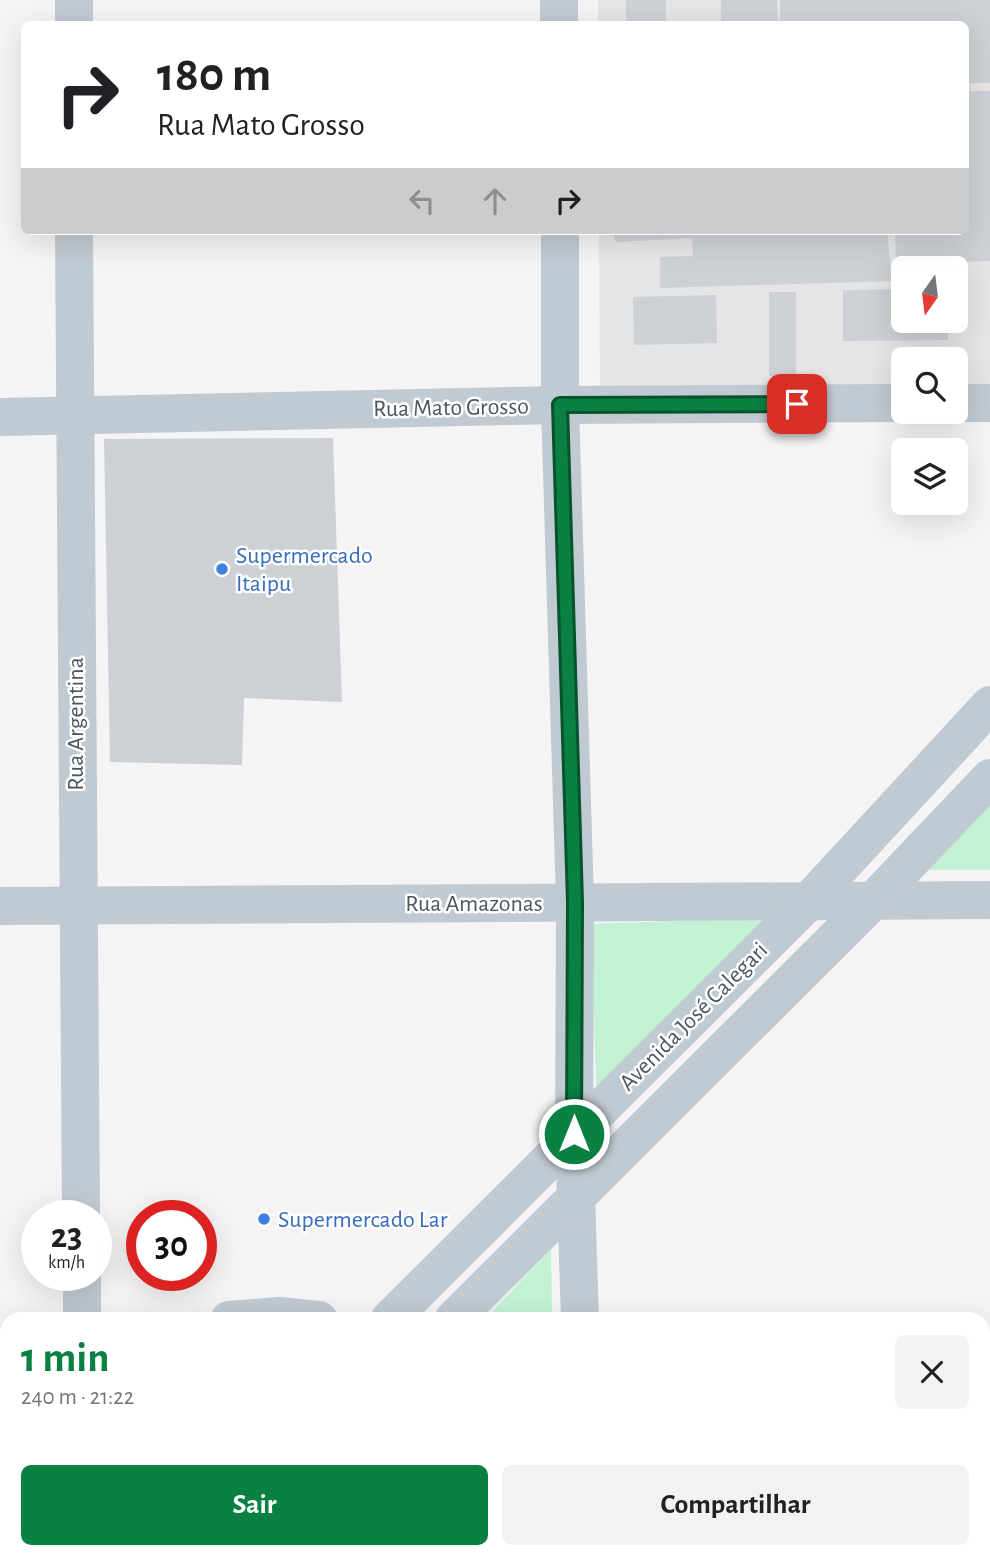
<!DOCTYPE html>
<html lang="pt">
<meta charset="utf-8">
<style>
:root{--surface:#fff;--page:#f2f2f2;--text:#202124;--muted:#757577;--accent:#0b8043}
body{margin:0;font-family:"Alegreya Sans",sans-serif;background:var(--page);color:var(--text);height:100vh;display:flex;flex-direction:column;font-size:26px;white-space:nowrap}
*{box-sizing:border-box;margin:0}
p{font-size:23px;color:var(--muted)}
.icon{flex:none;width:38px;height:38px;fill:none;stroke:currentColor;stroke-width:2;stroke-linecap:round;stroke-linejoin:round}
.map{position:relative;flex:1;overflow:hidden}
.panel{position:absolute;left:0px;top:1312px;width:990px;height:247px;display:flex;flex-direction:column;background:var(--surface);border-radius:21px 21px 0 0;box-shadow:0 7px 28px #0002}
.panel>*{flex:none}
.guide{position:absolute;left:21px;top:21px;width:948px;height:214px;border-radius:10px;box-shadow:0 7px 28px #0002;background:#fff;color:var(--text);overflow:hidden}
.needle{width:46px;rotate:194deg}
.buttons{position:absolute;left:891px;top:256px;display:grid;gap:14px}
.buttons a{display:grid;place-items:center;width:77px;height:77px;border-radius:10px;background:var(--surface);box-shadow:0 7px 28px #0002;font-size:35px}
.speed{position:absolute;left:21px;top:1200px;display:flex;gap:14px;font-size:35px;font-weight:700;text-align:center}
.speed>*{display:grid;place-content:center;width:91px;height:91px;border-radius:50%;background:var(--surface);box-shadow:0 7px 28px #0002;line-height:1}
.speed small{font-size:18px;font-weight:400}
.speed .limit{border:10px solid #d22;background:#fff;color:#111}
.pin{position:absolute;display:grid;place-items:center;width:60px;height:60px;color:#fff;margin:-30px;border-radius:14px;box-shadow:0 4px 10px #0006}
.me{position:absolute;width:77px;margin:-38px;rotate:0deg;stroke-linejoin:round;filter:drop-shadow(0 0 5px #0008)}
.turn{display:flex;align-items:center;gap:24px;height:147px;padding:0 21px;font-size:32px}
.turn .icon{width:91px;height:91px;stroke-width:2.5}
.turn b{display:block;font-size:49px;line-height:60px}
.lanes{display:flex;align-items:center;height:66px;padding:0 21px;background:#0003;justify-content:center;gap:35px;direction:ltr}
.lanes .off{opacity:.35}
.round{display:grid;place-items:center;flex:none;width:74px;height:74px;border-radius:10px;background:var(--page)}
.overview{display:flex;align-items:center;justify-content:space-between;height:119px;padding:0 21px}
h1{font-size:42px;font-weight:700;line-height:52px;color:var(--accent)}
.action{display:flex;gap:14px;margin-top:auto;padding:14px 21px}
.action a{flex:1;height:80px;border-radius:10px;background:var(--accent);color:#fff;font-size:28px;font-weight:700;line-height:80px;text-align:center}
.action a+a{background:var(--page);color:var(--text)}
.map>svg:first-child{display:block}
</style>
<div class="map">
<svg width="990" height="1558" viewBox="0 0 990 1558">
<rect width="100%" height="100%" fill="#f5f3f3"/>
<path fill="#e6e4e5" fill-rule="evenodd" d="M598,0H990V398H956V359H903V398L600,399L599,231H966V24H598ZM903,268H956V320H903Z"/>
<g fill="#c2f1d3">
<polygon points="990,796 990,870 919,870"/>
<polygon points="784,917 597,1101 590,924"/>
<polygon points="551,1249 552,1319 485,1319"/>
</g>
<g fill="#cdd0d5">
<polygon points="626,0 666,0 666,22 626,21"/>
<polygon points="721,0 777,0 778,24 721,24"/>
<polygon points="780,0 990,0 990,83 966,83 966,24 780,24"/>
<polygon points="966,91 990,91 990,261 896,264 895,231 966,231"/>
<polygon points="613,231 887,231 892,281 660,288 660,257 693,256 692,238 616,242"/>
<polygon points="903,289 903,320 948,320 948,340 843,341 843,290"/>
<rect x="769" y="292" width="27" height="84"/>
<polygon points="716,295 717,343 634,345 633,297"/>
<polygon points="333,438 342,702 244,698 242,765 110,762 104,439"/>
</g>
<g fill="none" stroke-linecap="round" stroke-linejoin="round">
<g stroke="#c0cad2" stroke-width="38">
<polyline points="74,0 74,24"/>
<polyline points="559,0 559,24"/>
<polyline points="74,231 81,1216"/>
<polyline points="560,231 560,405 575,902 574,1134 580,1320"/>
<polyline points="956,403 990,403"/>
<polyline points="0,417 560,405 903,403"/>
<polyline points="0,906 990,900"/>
<polyline points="82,1276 82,1320"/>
<polyline points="229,1320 279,1316 319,1320"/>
<polyline points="389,1320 810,900 990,705"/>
<polyline points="453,1320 872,902 990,778"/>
<polyline points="0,1397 7,1397"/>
<polyline points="984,1399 990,1399"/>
<polyline points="88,1552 88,1558"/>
<polyline points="583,1552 583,1558"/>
<polyline points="144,1558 150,1552"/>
<polyline points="218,1558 224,1552"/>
</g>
</g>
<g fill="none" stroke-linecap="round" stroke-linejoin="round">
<g stroke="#07532c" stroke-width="18">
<polyline id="route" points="574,1134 575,902 560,405 797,404"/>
</g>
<use href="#route" stroke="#0b8043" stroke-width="12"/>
</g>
<g fill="#3f7fe0" stroke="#fff" stroke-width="2.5">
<circle cx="222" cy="569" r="7"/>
<circle cx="264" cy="1219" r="7"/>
</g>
<g text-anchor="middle" stroke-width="5" stroke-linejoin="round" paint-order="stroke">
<g font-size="24" fill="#4a5761" stroke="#fff">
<text transform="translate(451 407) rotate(-1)" y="8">Rua Mato Grosso</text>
<text transform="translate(75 724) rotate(-90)" y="8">Rua Argentina</text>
<text x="474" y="911">Rua Amazonas</text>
<text transform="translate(693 1016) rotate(-45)" y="8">Avenida José Calegari</text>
</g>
<g font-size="24" fill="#366cbe" stroke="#fff" text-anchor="start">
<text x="236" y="563">Supermercado<tspan x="236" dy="28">Itaipu</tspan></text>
<text x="278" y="1227">Supermercado Lar</text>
</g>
</g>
</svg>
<div class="buttons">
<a><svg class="needle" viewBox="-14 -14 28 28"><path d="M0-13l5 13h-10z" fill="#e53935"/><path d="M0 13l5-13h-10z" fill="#757577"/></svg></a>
<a><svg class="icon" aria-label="search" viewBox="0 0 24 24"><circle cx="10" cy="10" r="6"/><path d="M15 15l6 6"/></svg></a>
<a><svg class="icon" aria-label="layers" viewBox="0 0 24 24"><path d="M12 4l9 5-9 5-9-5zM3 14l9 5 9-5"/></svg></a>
</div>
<div class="speed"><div>23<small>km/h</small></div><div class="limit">30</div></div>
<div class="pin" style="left:797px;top:404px;background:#d93025"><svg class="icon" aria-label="arrive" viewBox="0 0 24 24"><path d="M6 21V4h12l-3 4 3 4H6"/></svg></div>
<svg class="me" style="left:574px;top:1134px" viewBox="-20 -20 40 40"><circle r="17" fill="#0b8043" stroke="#fff" stroke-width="3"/><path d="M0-11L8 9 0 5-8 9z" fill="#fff"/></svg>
<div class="guide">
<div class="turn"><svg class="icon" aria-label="right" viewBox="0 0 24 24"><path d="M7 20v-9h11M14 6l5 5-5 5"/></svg><div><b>180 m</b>Rua Mato Grosso</div></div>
<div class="lanes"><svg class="icon off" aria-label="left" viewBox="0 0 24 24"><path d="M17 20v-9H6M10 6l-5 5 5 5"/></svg><svg class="icon off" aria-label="ahead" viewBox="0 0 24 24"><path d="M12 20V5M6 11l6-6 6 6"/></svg><svg class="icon" aria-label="right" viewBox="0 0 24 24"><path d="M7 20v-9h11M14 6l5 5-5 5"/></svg></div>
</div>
<section class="panel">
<div class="overview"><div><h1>1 min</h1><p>240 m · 21:22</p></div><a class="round"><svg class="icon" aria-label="close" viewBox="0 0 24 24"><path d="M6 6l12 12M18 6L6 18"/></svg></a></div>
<div class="action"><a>Sair</a><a>Compartilhar</a></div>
</section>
</div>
